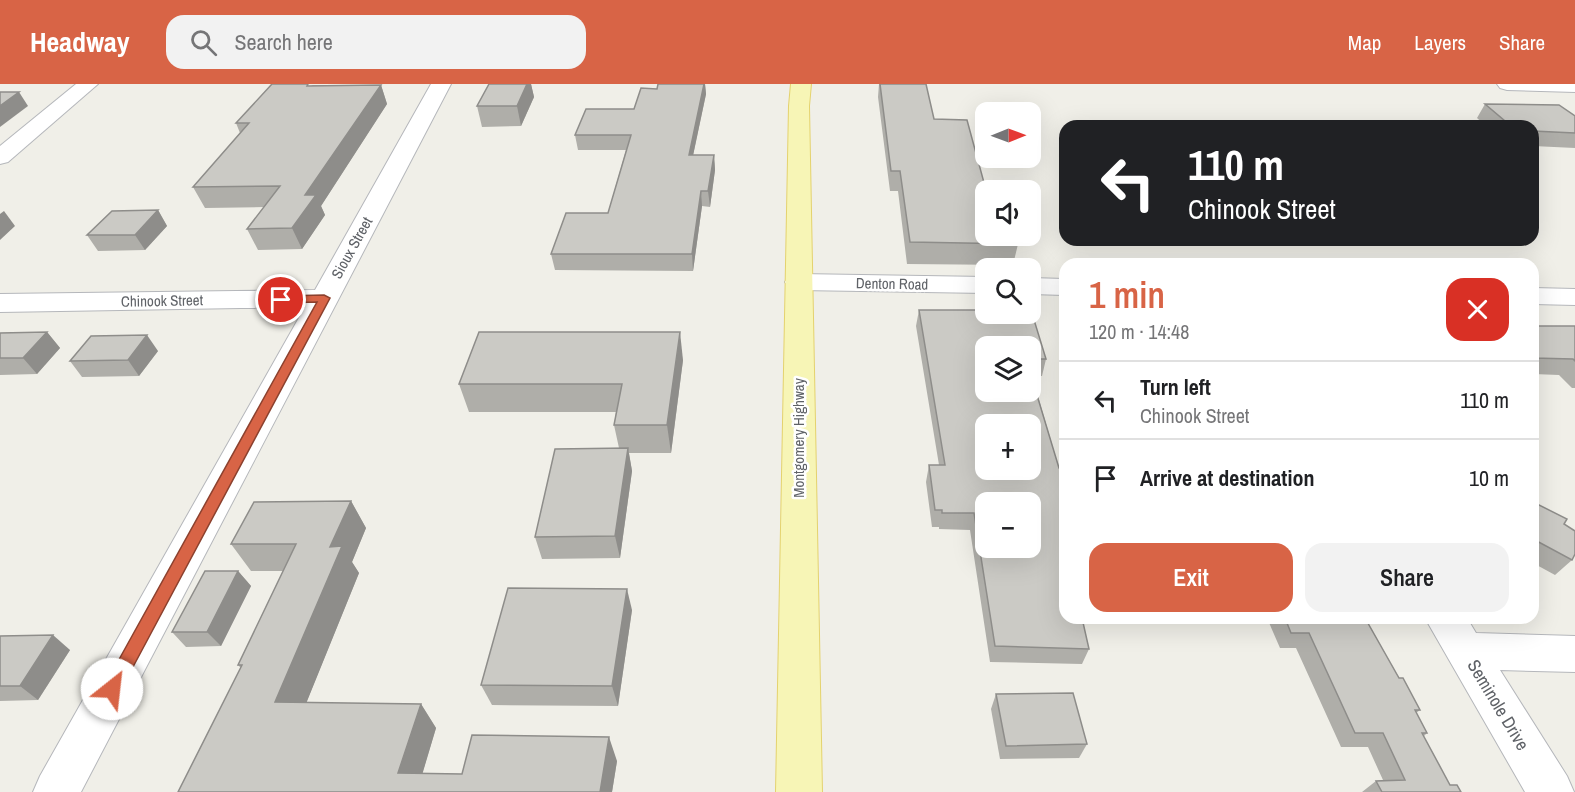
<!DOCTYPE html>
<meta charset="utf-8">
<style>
:root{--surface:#fff;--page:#f2f2f2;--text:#202124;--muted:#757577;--line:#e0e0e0;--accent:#d86446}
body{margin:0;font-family:"Archivo Narrow",sans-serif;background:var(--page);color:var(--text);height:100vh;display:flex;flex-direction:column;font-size:22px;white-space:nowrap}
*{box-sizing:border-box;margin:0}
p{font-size:20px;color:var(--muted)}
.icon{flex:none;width:33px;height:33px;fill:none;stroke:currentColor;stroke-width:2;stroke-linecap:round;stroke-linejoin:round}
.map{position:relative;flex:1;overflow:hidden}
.sheet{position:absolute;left:1059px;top:174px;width:480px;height:366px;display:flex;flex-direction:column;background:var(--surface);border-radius:18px;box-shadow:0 6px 24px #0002}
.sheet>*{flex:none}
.top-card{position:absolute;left:1059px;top:36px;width:480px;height:126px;border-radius:18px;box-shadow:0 6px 24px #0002;background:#202124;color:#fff;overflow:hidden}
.needle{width:39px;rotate:89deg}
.fabs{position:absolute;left:975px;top:18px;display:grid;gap:12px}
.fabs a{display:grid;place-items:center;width:66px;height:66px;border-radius:12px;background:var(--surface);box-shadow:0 6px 24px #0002;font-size:30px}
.pin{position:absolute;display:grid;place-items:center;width:51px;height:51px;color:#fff;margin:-26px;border:3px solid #fff;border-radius:50%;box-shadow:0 2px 6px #0007}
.me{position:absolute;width:66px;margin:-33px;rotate:29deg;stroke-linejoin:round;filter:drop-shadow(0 0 4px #0008)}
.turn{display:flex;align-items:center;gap:21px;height:126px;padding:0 30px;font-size:27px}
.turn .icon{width:78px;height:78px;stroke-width:2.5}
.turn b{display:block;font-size:42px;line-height:51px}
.round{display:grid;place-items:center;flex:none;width:63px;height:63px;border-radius:18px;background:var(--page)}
.summary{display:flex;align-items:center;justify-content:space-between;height:102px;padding:0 30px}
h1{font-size:36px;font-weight:600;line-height:45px;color:var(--accent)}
.button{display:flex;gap:12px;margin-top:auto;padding:12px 30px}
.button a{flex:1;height:69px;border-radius:18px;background:var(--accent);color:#fff;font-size:24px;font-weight:600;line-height:69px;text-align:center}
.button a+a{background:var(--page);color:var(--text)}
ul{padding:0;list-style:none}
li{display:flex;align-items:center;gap:18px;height:78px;padding:0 30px;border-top:2px solid var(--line)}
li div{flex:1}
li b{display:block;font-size:22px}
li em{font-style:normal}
header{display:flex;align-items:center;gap:36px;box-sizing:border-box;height:84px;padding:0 30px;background:var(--accent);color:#fff}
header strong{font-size:28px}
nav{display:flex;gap:33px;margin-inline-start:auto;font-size:21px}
.search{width:420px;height:54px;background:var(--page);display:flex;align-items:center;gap:15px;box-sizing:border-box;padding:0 21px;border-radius:18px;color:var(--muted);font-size:22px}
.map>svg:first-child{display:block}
</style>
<header>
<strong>Headway</strong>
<div class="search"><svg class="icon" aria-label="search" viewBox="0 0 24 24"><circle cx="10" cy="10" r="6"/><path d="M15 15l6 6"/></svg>Search here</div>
<nav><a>Map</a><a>Layers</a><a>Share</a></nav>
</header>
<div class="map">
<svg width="1575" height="708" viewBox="0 0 1575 708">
<rect width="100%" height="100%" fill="#f0efe8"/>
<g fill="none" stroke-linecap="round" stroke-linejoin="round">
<g stroke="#b5b7bb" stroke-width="2">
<g id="minor">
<polygon points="76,0 98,0 8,78 0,80 0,62"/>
<polygon points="431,0 451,0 81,708 33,708 40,692 305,223 0,228 0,210 315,206"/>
<polygon points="1497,0 1575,0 1575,8 1507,6 1500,4"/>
<polygon points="799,190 986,193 986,209 799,206 789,204 785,198 789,192"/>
<polygon points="1030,194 1065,195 1065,211 1030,210"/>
<polygon points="1533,204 1575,205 1575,221 1533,220"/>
<polygon points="1425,534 1467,534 1476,549 1575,552 1575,588 1500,586 1567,692 1574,708 1525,708"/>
</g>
</g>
<g stroke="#e4d26e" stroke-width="2">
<polygon id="major" points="791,0 811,0 809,22 822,708 776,708 789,22"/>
</g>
<use href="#minor" fill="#fff" fill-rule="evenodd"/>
<use href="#major" fill="#f7f5b6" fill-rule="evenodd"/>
</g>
<g fill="#afaea9" fill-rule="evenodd">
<polygon points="489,0 531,0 534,13 521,42 482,43 477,22"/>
<polygon points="658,0 705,0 706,10 693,71 714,71 715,86 710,123 702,122 693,187 555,186 551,170 608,129 626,66 578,66 575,51 634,25 657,5"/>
<polygon points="879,0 926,0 934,35 986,152 1018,160 1013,181 907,180 898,107 890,107 878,13"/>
<polygon points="313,1 381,1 387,20 321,122 325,131 302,165 258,166 247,145 264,123 205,124 193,103 240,49 236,39"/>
<polygon points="1485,20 1575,32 1575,64 1533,62 1533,42 1486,42 1477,34"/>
<polygon points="158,126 167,142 145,166 98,167 87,151"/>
<path d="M919,226H986V230H1030L1031,226L1046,275L1042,292H1032L1059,384H1065V534H1082L1089,565L1082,580L990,578L970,446L939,445V443H932L926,398L929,381H939L916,242ZM986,262H1030V308H986ZM986,340H1030V386H986ZM986,418H1030V464H986Z"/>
<polygon points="1533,242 1575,242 1575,304 1572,304 1559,291 1533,290"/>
<polygon points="47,248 60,264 37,290 0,291 0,249"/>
<polygon points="158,267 139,292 82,293 70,277"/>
<polygon points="683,276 671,369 629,369 632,387 620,474 542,475 535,453 619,364 614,341 616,328 469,328 459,300"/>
<polygon points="351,417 366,444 352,478 359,489 306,619 421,620 436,644 422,690 462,690 617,677 612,708 178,708 241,584 238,581 283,487 251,487 231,460"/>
<polygon points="1533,418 1564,440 1572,476 1555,491 1533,479"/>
<polygon points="238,487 251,502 221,562 186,563 172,548"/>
<polygon points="632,526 618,622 492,621 481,601"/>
<polygon points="1267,534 1365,534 1399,594 1420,626 1416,629 1427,649 1423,653 1450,701 1461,708 1362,708 1376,697 1383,696 1368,663 1341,663 1296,564 1280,564"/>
<polygon points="0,552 70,566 38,616 0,617"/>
<polygon points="996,610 1087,660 1079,674 1000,675 991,625"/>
</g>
<g fill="#8e8d8a">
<polygon points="527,0 531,0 534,13 521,42 517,22"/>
<polygon points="704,0 705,0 706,10 690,86 689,71"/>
<polygon points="381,1 387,20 321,122 325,131 302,165 292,144 305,111"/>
<polygon points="19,8 28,22 0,43 0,22"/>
<polygon points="714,71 715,86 710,123 708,107"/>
<polygon points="701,107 702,122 693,187 692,170"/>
<polygon points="158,126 167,142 145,166 135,151"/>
<polygon points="4,127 15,142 0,156 0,130"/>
<polygon points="47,248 60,264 37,290 23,274"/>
<polygon points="680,248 683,276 671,369 667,341"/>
<polygon points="147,251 158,267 139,292 128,276"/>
<polygon points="628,364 632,387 620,474 615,452"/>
<polygon points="351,417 366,444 352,478 359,489 297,642 275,618 330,463"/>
<polygon points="238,487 251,502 221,562 207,548"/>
<polygon points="627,505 632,526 618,622 612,602"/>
<polygon points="53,551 70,566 38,616 20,602"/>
<polygon points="421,620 436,644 417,708 398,689"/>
<polygon points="609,653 617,677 612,708 600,708"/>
</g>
<g fill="#cbcac5" stroke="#8e8d8a" stroke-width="1.5" fill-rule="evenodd">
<polygon points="272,0 308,0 307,2 381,1 305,111 316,111 292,144 247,145 280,102 193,103 249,39 236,39"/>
<polygon points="489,0 527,0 517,22 477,22"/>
<polygon points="658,0 704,0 689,71 714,71 708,107 701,107 692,170 551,170 566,129 608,129 631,51 575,51 586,25 634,25 641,4 657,5"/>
<polygon points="880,0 926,0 934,35 967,36 986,106 986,152 1015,152 1018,160 910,158 900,87 891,87"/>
<polygon points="0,8 19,8 0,22"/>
<polygon points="1485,20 1559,21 1575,32 1575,49 1533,47 1533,42 1511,42"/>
<polygon points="158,126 135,151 87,151 112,127"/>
<path d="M919,226H986V230H1030L1031,226L1046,275H1030V262H986V308H1030V288L1059,384H1065V534H1082L1089,565L995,562L974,429H942V426H935L929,381H945ZM986,340H1030V386H986ZM986,418H1030V464H986Z"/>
<polygon points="1533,242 1575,242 1575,277 1573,275 1533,274"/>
<polygon points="47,248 23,274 0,274 0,249"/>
<polygon points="479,248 680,248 667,341 614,341 622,300 459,300"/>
<polygon points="147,251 128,276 70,277 91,252"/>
<polygon points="628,364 615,452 535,453 555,365"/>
<polygon points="351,417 330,463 342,462 275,618 421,620 398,689 462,690 472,651 609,653 600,708 178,708 242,581 238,581 296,460 231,460 254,418"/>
<polygon points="1533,418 1567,435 1564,440 1575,447 1575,470 1572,476 1533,455"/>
<polygon points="205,487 238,487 207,548 172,548"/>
<polygon points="508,504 627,505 612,602 481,601"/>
<polygon points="1285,534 1365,534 1399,594 1403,594 1420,626 1415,626 1427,649 1422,649 1450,701 1457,701 1461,708 1382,708 1376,697 1405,696 1383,649 1355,649 1309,549 1291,549"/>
<polygon points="53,551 20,602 0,602 0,552"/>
<polygon points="1073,609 1087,660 1006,662 996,610"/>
</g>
<polygon fill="#d86446" stroke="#8c412e" stroke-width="1.5" points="324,211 330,214 118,611 112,613 106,611 103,605 106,599 317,218 281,219 275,216 281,212"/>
<g text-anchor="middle" stroke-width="5" stroke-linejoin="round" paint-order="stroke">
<g font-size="15" fill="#5f6267" stroke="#fff">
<text transform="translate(352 164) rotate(-61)" y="5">Sioux Street</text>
<text transform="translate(892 200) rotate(1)" y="5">Denton Road</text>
<text transform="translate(162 217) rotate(-1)" y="5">Chinook Street</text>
<text transform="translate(799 354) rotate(-90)" y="5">Montgomery Highway</text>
</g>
<g font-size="18" fill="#5f6267" stroke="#fff">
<text transform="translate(1498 621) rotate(59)" y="6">Seminole Drive</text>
</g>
</g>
</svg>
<div class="fabs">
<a><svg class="needle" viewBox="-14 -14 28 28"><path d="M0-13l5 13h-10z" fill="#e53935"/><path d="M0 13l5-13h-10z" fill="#757577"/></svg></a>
<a><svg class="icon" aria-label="sound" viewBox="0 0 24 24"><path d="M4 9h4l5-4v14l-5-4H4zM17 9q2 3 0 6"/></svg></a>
<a><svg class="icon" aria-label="search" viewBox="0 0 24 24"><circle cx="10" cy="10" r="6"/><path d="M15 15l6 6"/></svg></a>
<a><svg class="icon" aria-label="layers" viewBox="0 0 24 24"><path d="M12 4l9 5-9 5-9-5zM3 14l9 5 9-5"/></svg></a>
<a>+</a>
<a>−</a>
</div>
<div class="pin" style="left:281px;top:216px;background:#d93025"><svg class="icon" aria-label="arrive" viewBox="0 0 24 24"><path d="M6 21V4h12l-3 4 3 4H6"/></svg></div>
<svg class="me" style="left:112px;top:605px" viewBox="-20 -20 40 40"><circle r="19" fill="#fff"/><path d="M0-13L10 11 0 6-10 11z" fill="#d86446"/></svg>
<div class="top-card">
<div class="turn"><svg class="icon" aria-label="left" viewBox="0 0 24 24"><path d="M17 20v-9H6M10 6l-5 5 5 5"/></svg><div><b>110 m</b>Chinook Street</div></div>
</div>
<section class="sheet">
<div class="summary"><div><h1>1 min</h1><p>120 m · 14:48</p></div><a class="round" style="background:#d93025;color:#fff"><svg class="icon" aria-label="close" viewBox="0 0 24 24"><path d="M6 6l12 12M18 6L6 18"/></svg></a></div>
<ul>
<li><svg class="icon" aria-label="left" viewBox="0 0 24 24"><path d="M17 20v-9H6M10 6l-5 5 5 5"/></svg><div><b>Turn left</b><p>Chinook Street</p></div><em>110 m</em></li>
<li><svg class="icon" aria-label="arrive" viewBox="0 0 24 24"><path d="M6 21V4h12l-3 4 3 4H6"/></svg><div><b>Arrive at destination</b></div><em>10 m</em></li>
</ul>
<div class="button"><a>Exit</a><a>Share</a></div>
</section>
</div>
